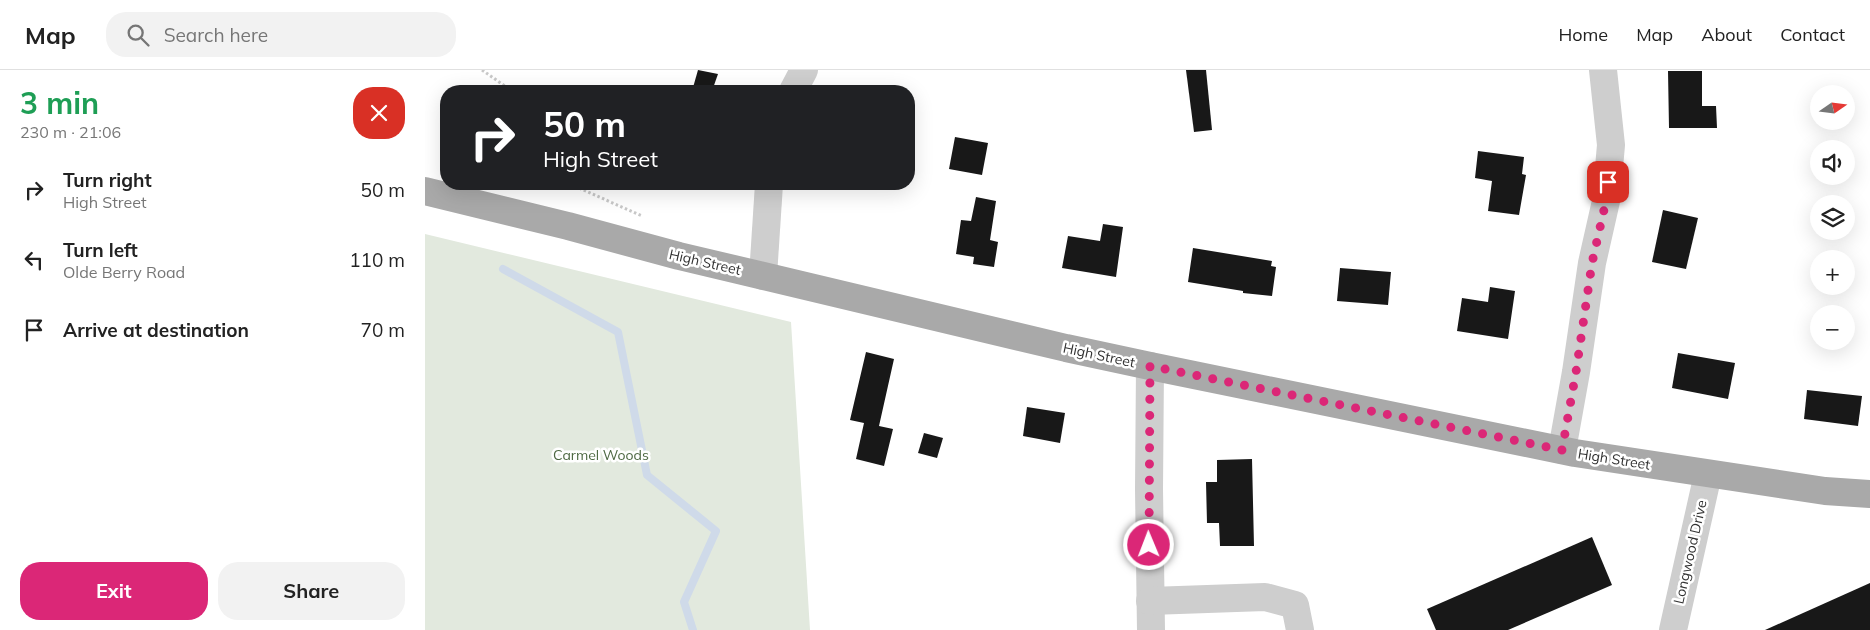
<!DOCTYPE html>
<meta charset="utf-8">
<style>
:root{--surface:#fff;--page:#f2f2f2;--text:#222;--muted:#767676;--line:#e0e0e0;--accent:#db2777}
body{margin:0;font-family:Mulish,sans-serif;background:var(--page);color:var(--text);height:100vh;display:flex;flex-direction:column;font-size:19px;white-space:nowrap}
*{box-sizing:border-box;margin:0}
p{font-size:16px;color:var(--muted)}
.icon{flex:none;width:28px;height:28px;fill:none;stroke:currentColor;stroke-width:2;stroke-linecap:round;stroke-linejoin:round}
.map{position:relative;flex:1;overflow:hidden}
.details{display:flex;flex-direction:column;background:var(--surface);width:425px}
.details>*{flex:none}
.top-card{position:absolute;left:15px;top:15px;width:475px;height:105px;border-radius:20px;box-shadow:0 5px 20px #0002;background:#202124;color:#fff;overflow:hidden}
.needle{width:32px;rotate:76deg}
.controls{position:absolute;left:1385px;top:15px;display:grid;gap:10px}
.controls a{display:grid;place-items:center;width:45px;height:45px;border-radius:50%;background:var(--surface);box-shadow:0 5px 20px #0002;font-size:25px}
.pin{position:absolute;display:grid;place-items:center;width:42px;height:42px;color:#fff;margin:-21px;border-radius:10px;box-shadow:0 2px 8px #0006}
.me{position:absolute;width:55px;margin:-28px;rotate:359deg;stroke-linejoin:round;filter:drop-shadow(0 0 4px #0008)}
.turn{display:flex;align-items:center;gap:18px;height:105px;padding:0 20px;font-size:22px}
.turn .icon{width:65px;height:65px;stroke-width:2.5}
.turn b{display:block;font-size:35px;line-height:42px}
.round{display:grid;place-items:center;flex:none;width:52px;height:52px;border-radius:20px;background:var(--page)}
.summary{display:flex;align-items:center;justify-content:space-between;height:85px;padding:0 20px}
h1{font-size:30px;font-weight:700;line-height:38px;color:#1e9e55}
.button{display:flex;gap:10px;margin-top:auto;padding:10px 20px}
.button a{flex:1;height:58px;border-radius:20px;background:var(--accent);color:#fff;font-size:20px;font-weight:700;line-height:58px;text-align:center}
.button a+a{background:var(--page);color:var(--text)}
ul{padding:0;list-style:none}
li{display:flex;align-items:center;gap:15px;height:70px;padding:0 20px}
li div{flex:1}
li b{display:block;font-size:19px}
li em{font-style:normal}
header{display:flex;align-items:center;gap:30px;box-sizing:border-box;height:70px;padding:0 25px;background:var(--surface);border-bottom:1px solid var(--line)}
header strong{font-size:24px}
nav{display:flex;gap:28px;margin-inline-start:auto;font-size:18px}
.search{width:350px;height:45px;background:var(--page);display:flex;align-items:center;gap:12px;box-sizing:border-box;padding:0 18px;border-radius:20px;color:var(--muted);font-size:19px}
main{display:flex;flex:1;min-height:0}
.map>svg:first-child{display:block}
</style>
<header>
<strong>Map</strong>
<div class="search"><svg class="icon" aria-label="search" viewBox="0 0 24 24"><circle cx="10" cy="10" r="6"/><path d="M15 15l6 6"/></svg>Search here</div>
<nav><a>Home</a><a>Map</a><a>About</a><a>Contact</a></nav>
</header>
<main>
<section class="details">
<div class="summary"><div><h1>3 min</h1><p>230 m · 21:06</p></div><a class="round" style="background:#d93025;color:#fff"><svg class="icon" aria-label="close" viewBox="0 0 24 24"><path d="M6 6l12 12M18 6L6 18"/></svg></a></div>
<ul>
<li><svg class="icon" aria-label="right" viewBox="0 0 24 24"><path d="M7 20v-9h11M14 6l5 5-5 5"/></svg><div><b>Turn right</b><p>High Street</p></div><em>50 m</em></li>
<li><svg class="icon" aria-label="left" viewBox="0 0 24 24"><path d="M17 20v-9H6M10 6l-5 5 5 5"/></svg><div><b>Turn left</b><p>Olde Berry Road</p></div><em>110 m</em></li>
<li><svg class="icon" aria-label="arrive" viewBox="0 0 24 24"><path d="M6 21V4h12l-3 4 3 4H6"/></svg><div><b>Arrive at destination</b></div><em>70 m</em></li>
</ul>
<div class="button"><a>Exit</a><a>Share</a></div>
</section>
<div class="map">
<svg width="1445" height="560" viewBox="0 0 1445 560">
<rect width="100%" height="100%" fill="#fff"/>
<polygon fill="#e2e9de" points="0,164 366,252 385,560 0,560"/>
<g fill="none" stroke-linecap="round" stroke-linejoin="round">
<polyline stroke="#cfdae9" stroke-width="8" points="78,199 193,262 222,405 291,461 259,532 268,560"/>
</g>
<g fill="#181818">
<polygon points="273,0 293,4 287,21 267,21"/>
<polygon points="761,0 781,0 787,60 769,62"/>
<polygon points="1243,1 1277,1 1277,36 1291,36 1292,58 1244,58"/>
<polygon points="530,67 563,73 557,105 524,99"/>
<polygon points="1053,81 1099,87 1097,104 1101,105 1094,145 1063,141 1067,111 1050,108"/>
<polygon points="551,127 571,131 565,170 573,172 569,197 548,194 549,187 531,184 536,150 546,151"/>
<polygon points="1238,140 1273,148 1261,199 1227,192"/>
<polygon points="678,154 698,157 691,207 637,198 643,166 675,171"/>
<polygon points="768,178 847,191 846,196 851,197 847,226 818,223 818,221 763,212"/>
<polygon points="915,198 966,202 963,235 912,231"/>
<polygon points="1065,217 1090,221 1083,269 1032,261 1037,228 1063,232"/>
<polygon points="441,282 469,289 454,356 468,359 459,396 431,389 439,353 425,350"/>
<polygon points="1253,283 1310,293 1303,329 1247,318"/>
<polygon points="1382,320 1437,326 1433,356 1379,349"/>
<polygon points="602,337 640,343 635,373 598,366"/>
<polygon points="499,363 518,368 512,388 493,383"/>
<polygon points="827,389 829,476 795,476 794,453 782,453 781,412 792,412 792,390"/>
<polygon points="1167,467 1187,515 1083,560 1011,560 1002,539"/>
<polygon points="1445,513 1445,560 1340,560"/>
</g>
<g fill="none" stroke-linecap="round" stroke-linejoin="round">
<g stroke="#c8c8c8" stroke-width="3" stroke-dasharray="2.5 2.5" stroke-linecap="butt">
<polyline points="57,0 87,21"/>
<polyline points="145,114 217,146"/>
</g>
<g stroke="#cecece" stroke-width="28">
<polyline points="368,21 379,0"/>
<polyline points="338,206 344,114"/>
<polyline points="725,296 724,419 726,560"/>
<polyline points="1137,380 1151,302 1167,193 1181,131 1186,75 1178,0"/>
<polyline points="725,531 840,527 870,535 875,560"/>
<polyline points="1248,560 1283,404"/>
</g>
<polyline stroke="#a9a9a9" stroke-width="28" points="0,121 143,156 254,186 641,278 725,296 1150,383 1400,421 1445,424"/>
</g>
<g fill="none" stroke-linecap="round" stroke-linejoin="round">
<polyline stroke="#db2777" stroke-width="9" stroke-dasharray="0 16.2" points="724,475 725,296 1137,380 1151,302 1167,193 1181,131 1183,112"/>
</g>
<g text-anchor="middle" stroke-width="5" stroke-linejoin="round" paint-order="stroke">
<g font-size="14" fill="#313131" stroke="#fff">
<text transform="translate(280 192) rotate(13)" y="5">High Street</text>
<text transform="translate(674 285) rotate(12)" y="5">High Street</text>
<text transform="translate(1189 389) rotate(9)" y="5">High Street</text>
<text transform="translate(1265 482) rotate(-77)" y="5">Longwood Drive</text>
</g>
<g font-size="14" fill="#4d6842" stroke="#fff">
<text x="176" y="390">Carmel Woods</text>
</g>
</g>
</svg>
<div class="controls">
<a><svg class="needle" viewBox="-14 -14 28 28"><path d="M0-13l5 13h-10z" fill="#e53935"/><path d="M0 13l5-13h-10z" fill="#767676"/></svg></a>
<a><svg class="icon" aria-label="sound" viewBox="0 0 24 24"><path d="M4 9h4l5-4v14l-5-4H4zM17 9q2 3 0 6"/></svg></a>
<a><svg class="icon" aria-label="layers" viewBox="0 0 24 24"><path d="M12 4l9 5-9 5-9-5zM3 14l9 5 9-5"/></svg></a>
<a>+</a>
<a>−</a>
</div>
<div class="pin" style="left:1183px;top:112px;background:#d93025"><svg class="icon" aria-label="arrive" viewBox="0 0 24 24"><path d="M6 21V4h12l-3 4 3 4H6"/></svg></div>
<svg class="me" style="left:724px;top:475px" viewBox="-20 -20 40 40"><circle r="17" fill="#db2777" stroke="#fff" stroke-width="3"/><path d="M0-11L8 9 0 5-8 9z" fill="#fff"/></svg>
<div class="top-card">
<div class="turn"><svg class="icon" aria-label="right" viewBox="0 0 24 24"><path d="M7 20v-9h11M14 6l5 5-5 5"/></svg><div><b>50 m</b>High Street</div></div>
</div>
</div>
</main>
